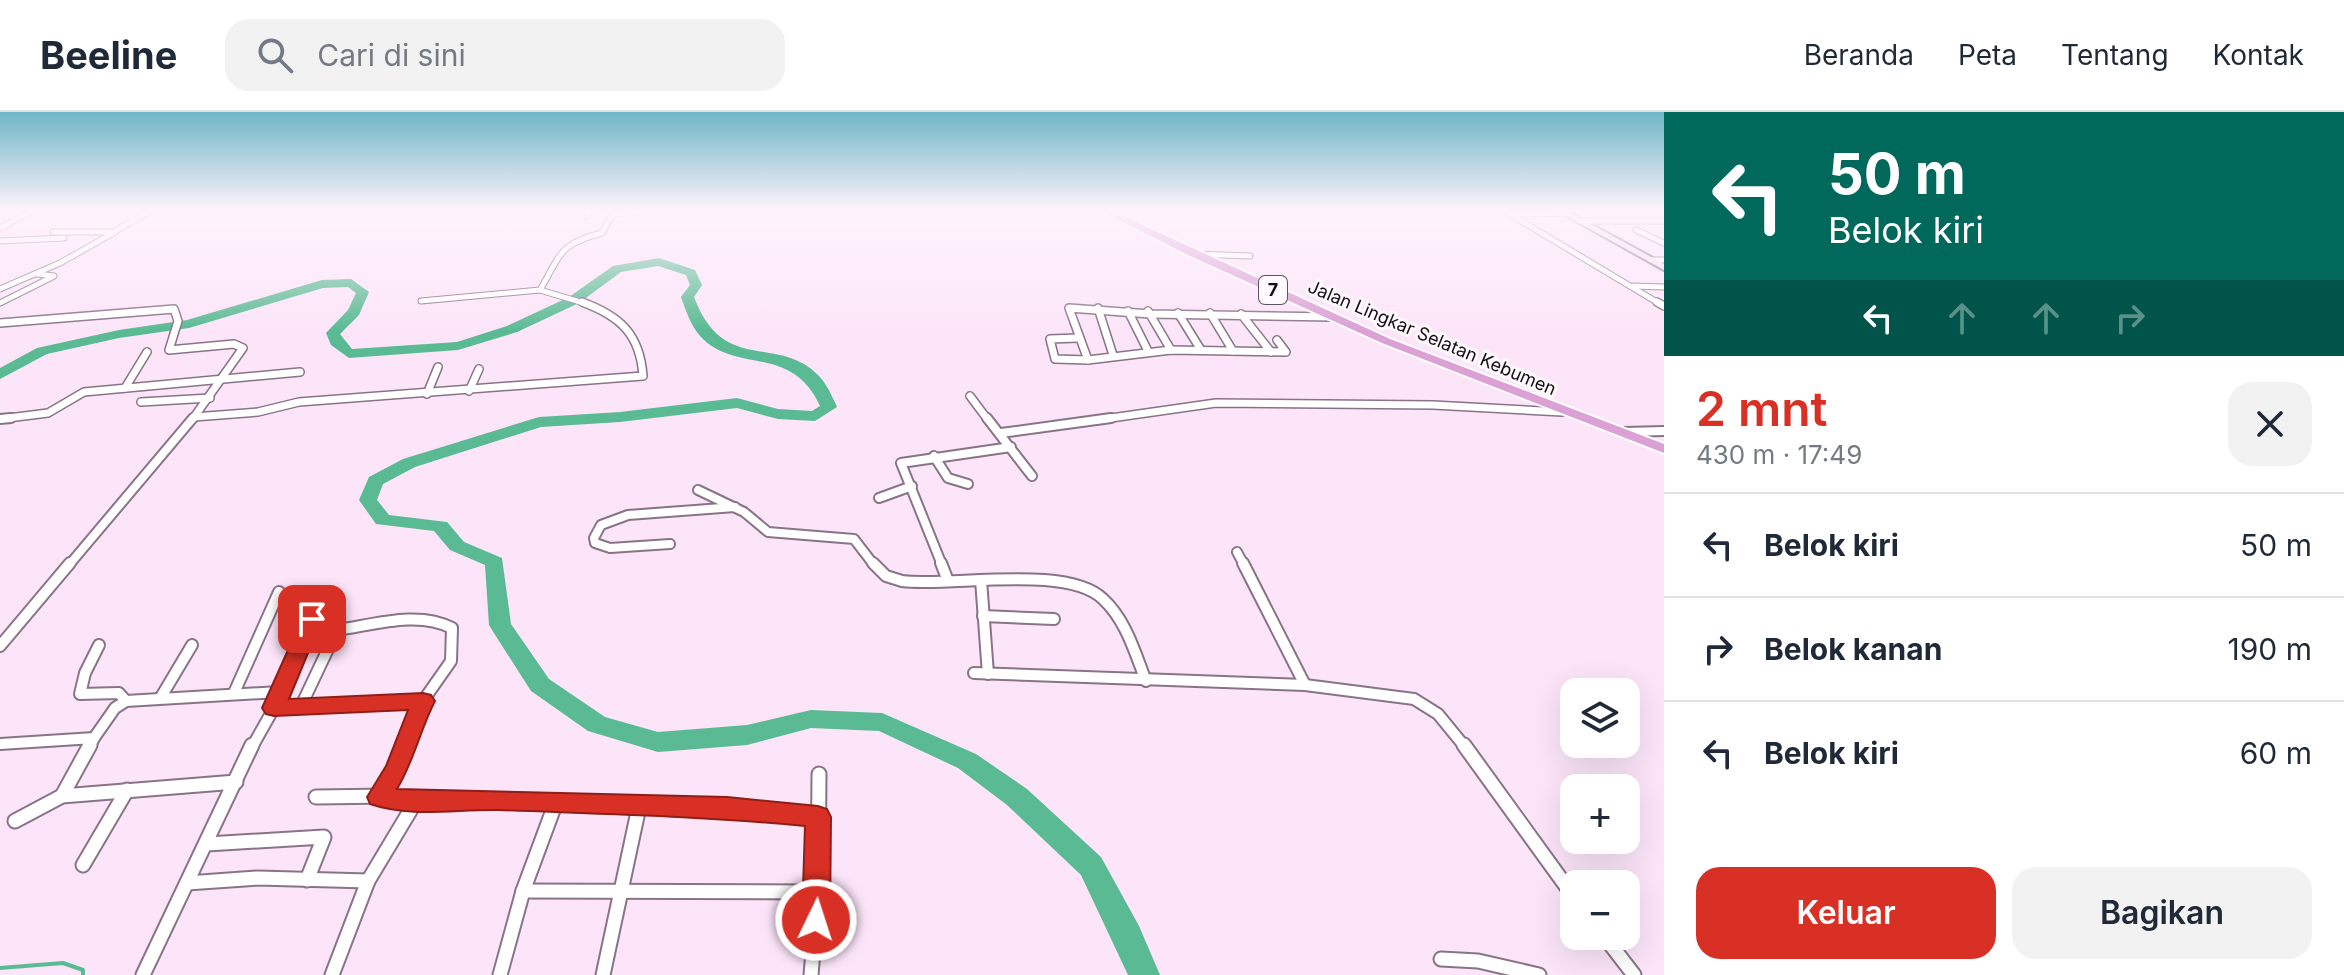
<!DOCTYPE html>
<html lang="id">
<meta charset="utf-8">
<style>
:root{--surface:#fff;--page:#f2f2f3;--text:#1f2937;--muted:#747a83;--line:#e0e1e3;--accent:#d93025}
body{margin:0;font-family:Inter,sans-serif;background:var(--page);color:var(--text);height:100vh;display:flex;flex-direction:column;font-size:30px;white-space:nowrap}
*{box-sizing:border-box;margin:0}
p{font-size:26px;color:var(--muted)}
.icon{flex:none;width:44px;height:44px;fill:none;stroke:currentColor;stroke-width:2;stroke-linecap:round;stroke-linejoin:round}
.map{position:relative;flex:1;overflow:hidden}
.details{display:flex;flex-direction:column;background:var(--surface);width:680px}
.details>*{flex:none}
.top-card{background:#00695c;color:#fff;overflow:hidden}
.buttons{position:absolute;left:1560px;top:566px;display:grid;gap:16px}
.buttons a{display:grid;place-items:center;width:80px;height:80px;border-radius:16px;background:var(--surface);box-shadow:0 8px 32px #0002;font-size:40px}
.pin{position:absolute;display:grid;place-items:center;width:68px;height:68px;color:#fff;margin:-34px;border-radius:16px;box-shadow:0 4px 12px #0006}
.me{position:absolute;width:88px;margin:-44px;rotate:4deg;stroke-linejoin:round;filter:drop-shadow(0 0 6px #0008)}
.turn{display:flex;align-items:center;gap:28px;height:168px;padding:0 32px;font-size:36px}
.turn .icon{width:104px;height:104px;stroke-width:2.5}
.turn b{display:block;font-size:56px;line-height:68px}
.lanes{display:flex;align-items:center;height:76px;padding:0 32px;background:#0003;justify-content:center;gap:40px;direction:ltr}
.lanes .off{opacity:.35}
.round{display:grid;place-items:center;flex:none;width:84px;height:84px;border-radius:24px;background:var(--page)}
.head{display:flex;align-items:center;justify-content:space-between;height:136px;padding:0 32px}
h1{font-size:48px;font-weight:600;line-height:60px;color:var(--accent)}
.cta{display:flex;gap:16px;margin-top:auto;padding:16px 32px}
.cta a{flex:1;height:92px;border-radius:24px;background:var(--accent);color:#fff;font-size:32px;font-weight:600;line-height:92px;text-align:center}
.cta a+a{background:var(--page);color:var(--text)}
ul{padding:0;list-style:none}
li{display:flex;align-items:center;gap:24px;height:104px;padding:0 32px;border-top:2px solid var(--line)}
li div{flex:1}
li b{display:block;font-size:30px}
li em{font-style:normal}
header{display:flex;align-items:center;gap:48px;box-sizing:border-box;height:112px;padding:0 40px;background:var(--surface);border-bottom:2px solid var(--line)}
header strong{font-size:38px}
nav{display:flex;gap:44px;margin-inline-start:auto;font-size:28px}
.search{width:560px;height:72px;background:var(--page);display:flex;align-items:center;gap:20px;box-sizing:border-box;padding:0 28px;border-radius:24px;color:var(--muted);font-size:30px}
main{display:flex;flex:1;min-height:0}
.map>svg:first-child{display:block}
</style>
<header>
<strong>Beeline</strong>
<div class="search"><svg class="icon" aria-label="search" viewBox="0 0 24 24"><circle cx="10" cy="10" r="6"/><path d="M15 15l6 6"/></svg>Cari di sini</div>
<nav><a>Beranda</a><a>Peta</a><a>Tentang</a><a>Kontak</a></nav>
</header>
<main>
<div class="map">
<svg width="1664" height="863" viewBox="0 0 1664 863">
<rect width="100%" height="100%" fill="#fce5f9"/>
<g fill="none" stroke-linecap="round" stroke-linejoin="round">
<polyline stroke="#5aba93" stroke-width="4" points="0,856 63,851 83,858 83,863"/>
<path fill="#5aba93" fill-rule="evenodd" d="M659,146L695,158L702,173L694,185C724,264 776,221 818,263C827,272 832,284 837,295L815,309L778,307L737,296L620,310L541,315L415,355L383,372L377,388L389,403L447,410L464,430L502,446L511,512L549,567L605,605L658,620L747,613L811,598L882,601L976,642L1027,677L1101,745L1139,814L1160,863H1128L1081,763L1007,693L958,656L879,619L811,616L747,633L658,640L588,619L531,579L492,518L489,513L485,453L450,438L434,419L376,412L359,388L369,365L403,347L539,305L620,300L737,286L778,297L812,299L820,294C791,231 736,263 700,224C690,212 686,199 681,185L690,173L686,163L658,154L621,160L579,191L517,220L458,238L349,246L331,233L326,221L348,198L356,181L348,175L323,176L189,216L119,226L47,242L0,267V256L37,236L119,218L187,208L322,168L351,167L369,180L359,203L340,222L352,237L457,230L507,214L569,185L613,154Z"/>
<g stroke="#887486" stroke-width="7">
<g id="street-far4">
<polyline points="1503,98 1660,192"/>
<polyline points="1512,102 1564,101"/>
<polyline points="587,104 591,98"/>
<polyline points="1579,109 1664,109"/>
<polyline points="0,116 34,98"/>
<polyline points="1636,118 1664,131"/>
<polyline points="115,119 152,98"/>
<polyline points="0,129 64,126"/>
<polyline points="1193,142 1250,144"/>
<polyline points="1651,148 1664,148"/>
<polyline points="1633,174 1664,175"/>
<polyline points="0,177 60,151 115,120 53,120"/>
<polyline points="540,178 587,192"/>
<path d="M421,189L540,178C561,142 559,132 602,121L612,103L640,98"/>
<polyline points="0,191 54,164 37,162"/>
</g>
</g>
<g stroke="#887486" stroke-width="10">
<g id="street-far3">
<polyline points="1657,190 1664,194"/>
<polyline points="1098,196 1113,243"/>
<polyline points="1128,199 1148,239"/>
<polyline points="1148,199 1171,238"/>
<polyline points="1178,201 1201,238"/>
<polyline points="1210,201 1233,239"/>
<polyline points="1241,202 1271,240"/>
<polyline points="0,211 174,197 178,209 169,238 234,232 243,236 192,308"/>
<polyline points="1078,226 1050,227 1055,247 1088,248 1171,238 1286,240 1277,228"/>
<polyline points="1088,248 1069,196 1150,202 1332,205"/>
<polyline points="125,276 147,240"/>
<polyline points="469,279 479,257"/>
<polyline points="427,282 438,255"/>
<polyline points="970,284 988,308"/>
<polyline points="141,290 210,286"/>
<path d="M194,305L258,300L299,290L643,264C640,222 620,204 582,190"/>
<polyline points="0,307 48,301 84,280 300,260"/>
<polyline points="1097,308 1216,291 1433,293 1562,300"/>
</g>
</g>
<g stroke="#887486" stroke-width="12">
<g id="street-far2">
<polyline points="987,306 1032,364"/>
<polyline points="0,307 11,306"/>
<polyline points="1624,320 1664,319"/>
<polyline points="1001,321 1111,306"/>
<polyline points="934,344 948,366 968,372"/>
<polyline points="698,378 744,400 768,420 854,427 874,453"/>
<polyline points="879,386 912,374"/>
<polyline points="670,432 610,436 595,431 594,426 601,413 628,403 735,395"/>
<polyline points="1237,440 1244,453"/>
<polyline points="69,453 193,306"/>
<polyline points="942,453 901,351 1011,335"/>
</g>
</g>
<g stroke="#887486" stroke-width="14">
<g id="street-far1">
<path d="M873,451L886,464L902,469C951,475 1067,452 1103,487C1126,508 1135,541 1146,569"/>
<polyline points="941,451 948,469"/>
<polyline points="1243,451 1305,573"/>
<polyline points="981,468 988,562"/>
<polyline points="983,504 1054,507"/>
<polyline points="99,533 85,561 80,582 119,581 126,589"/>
<polyline points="0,534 70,451"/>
<polyline points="974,561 1305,573 1414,587 1438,602 1465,635"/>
<polyline points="234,581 279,480"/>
<polyline points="161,585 192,533"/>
<path d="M301,594L337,518C373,513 418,498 452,516L451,549L423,589L403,635"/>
<polyline points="274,596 423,589"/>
<polyline points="0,632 94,626 115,596 126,589 279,580"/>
<polyline points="89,635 94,626"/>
<polyline points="252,635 274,596 312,507"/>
</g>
</g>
<g stroke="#887486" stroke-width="17">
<g id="street">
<polyline points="1464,633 1574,785"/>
<polyline points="62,684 90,633"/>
<polyline points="316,685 388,684 416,689"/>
<polyline points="379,685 397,656 404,633"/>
<polyline points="15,709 62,684 236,670"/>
<polyline points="207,732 324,725 307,768"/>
<polyline points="83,753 127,678"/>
<polyline points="187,771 258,766 368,769"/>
<polyline points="523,779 818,780"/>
<polyline points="1604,824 1634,863"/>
<polyline points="1441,847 1478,849 1539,863"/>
<polyline points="143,863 252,633"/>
<path d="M332,863L368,769L416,689C550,687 685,692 818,705"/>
<polyline points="500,863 523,779 556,690"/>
<polyline points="603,863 639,695"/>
<polyline points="811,863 818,780 819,662"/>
</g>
</g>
<g stroke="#887486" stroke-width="4">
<polygon id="secondary" points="1556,98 1565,98 1664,152 1664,158"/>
</g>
<g stroke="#fff" stroke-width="4">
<polygon id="highway" points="1099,98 1110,98 1390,227 1664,332 1664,341 1382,231 1188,143"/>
</g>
<use href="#street-far4" stroke="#fff" stroke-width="5"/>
<use href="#street-far3" stroke="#fff" stroke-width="7"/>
<use href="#street-far2" stroke="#fff" stroke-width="8"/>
<use href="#street-far1" stroke="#fff" stroke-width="10"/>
<use href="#street" stroke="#fff" stroke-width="13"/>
<use href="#secondary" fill="#f4e3f2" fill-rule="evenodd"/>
<use href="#highway" fill="#dba1d5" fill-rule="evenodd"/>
</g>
<linearGradient id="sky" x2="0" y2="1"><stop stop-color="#6fb6c6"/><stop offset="0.45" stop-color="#fef3fc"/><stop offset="1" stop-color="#fef3fc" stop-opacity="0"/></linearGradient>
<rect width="1664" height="219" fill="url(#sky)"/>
<path fill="#d93025" stroke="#8d1f18" stroke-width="2" d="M312,500L322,507L289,587L423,581L431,583L435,589C420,618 414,649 397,677L727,685L818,694L827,697L831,705L830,808L826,817L816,821L806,817L802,808L805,714C703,704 601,702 499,698C456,697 411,706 370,692L367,685L386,654L408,598L274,604L266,602L262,596L302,507Z"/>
<g text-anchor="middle" stroke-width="6" stroke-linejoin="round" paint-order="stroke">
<rect fill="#fef9fd" stroke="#5c555b" stroke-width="2" x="1259" y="164" width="28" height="28" rx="6"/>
<g font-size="18" font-weight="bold" fill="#170f16">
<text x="1273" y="184">7</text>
</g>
<g font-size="18" fill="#170f16" stroke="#fef9fd">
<text transform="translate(1432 226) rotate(23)" y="6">Jalan Lingkar Selatan Kebumen</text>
</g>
</g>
</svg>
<div class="buttons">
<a><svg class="icon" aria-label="layers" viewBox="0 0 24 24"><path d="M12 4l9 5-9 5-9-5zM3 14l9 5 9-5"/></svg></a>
<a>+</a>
<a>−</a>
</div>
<div class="pin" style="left:312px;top:507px;background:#d93025"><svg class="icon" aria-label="arrive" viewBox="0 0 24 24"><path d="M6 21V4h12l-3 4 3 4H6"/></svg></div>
<svg class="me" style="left:816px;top:808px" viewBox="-20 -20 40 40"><circle r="17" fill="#d93025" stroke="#fff" stroke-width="3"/><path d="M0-11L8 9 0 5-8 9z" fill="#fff"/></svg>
</div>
<section class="details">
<div class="top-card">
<div class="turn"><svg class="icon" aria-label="left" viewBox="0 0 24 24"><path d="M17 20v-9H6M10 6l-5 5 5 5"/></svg><div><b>50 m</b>Belok kiri</div></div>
<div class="lanes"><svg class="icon" aria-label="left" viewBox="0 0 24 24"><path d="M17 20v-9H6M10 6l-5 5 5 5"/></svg><svg class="icon off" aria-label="ahead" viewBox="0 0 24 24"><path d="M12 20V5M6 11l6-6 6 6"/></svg><svg class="icon off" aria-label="ahead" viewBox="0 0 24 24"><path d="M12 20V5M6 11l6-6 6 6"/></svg><svg class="icon off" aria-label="right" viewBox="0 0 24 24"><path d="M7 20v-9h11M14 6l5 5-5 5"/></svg></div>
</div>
<div class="head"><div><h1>2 mnt</h1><p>430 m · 17:49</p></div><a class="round"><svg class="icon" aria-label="close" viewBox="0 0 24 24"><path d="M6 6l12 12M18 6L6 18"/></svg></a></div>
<ul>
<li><svg class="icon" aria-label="left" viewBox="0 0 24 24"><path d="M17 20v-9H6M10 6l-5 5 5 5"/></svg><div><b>Belok kiri</b></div><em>50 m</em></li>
<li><svg class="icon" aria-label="right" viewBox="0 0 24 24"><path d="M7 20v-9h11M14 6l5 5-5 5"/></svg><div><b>Belok kanan</b></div><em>190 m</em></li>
<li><svg class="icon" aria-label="left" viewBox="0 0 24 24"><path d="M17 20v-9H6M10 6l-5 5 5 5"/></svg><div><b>Belok kiri</b></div><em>60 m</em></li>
</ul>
<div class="cta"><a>Keluar</a><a>Bagikan</a></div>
</section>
</main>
